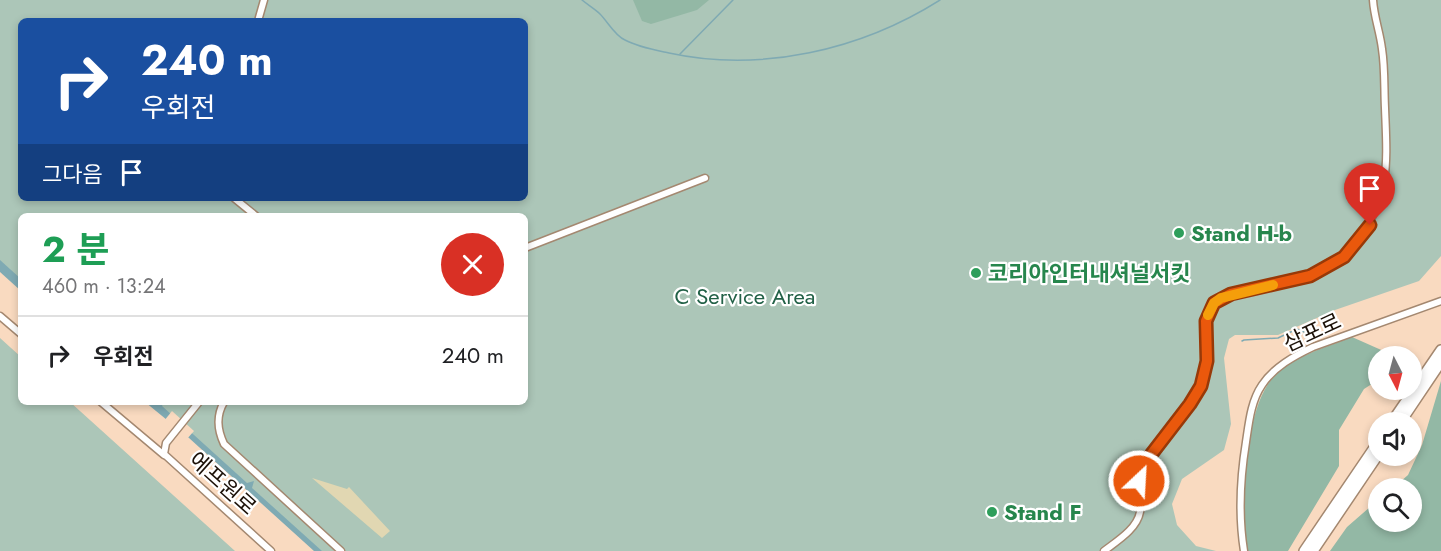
<!DOCTYPE html>
<html lang="ko">
<meta charset="utf-8">
<style>
:root{--surface:#fff;--page:#f2f2f2;--text:#202124;--muted:#757577;--line:#e0e0e0}
body{margin:0;font-family:Jost,"Noto Sans KR",sans-serif;background:var(--page);color:var(--text);height:100vh;display:flex;flex-direction:column;font-size:22px;white-space:nowrap}
*{box-sizing:border-box;margin:0}
p{font-size:20px;color:var(--muted)}
.icon{flex:none;width:33px;height:33px;fill:none;stroke:currentColor;stroke-width:2;stroke-linecap:round;stroke-linejoin:round}
.map{position:relative;flex:1;overflow:hidden}
.details{position:absolute;left:18px;top:213px;width:510px;height:192px;display:flex;flex-direction:column;background:var(--surface);border-radius:9px;box-shadow:0 3px 9px #0003}
.details>*{flex:none}
.hud{position:absolute;left:18px;top:18px;width:510px;height:183px;border-radius:9px;box-shadow:0 3px 9px #0003;background:#1a4fa0;color:#fff;overflow:hidden}
.needle{width:39px;rotate:174deg}
.buttons{position:absolute;left:1368px;top:346px;display:grid;gap:12px}
.buttons a{display:grid;place-items:center;width:54px;height:54px;border-radius:50%;background:var(--surface);box-shadow:0 3px 9px #0003;font-size:30px}
.pin{position:absolute;display:grid;place-items:center;width:51px;height:51px;color:#fff;margin:-62px -26px;border-radius:50% 50% 50% 0;rotate:-45deg;box-shadow:0 0 6px #0007}
.pin .icon{rotate:45deg}
.me{position:absolute;width:66px;margin:-33px;rotate:25deg;stroke-linejoin:round;filter:drop-shadow(0 0 4px #0008)}
.turn{display:flex;align-items:center;gap:21px;height:126px;padding:0 24px;font-size:27px}
.turn .icon{width:78px;height:78px;stroke-width:2.5}
.turn b{display:block;font-size:42px;line-height:51px}
.then{display:flex;align-items:center;height:57px;padding:0 24px;background:#0003;gap:12px;font-size:22px}
.round{display:grid;place-items:center;flex:none;width:63px;height:63px;border-radius:32px;background:var(--page)}
.summary{display:flex;align-items:center;justify-content:space-between;height:102px;padding:0 24px}
h1{font-size:36px;font-weight:700;line-height:45px;color:#1e9e55}
ul{padding:0;list-style:none}
li{display:flex;align-items:center;gap:18px;height:78px;padding:0 24px;border-top:2px solid var(--line)}
li div{flex:1}
li b{display:block;font-size:22px}
li em{font-style:normal}
.map>svg:first-child{display:block}
</style>
<div class="map">
<svg width="1441" height="551" viewBox="0 0 1441 551">
<rect width="100%" height="100%" fill="#f9dac0"/>
<g fill="#acc6b8" fill-rule="evenodd">
<path d="M0,0H1441V256L1419,281L1335,310L1278,335H1235L1229,339L1224,358L1231,424L1224,450L1182,479L1172,504L1177,525L1196,546L1216,551H318L153,402H525V216H21V284L0,265ZM21,21H525V198H21Z"/>
<polygon points="0,338 21,357 21,402 70,402 235,551 0,551"/>
</g>
<g fill="#93b8a5">
<polygon points="633,0 709,0 697,10 651,24 642,21"/>
<path d="M1352,337L1397,357H1378V380L1364,389L1339,430V466L1288,551H1248C1240,510 1244,413 1271,380C1291,356 1325,348 1352,337Z"/>
<polygon points="1441,381 1441,551 1330,551 1347,527 1378,500 1378,522 1412,522 1412,489 1392,489 1408,475 1422,445"/>
</g>
<polygon fill="#e1d7b2" points="312,478 347,489 349,487 390,531 382,538"/>
<g fill="#7faab3">
<polygon points="0,260 21,279 21,291 0,272"/>
<polygon points="145,402 164,402 162,406 247,483 254,481 252,488 322,551 314,551 189,438"/>
</g>
<polygon fill="#f9dac0" points="172,411 194,431 186,440 164,421"/>
<g fill="none" stroke-linecap="round" stroke-linejoin="round">
<g stroke="#7faab3" stroke-width="1.5">
<path d="M582,0C588,5 595,9 600,14C608,22 615,36 625,40C638,47 655,50 669,53C761,73 861,50 940,0"/>
<polyline points="680,54 733,0"/>
<polyline points="1242,341 1244,340 1278,338 1297,329 1304,332"/>
</g>
<g stroke="#a48870" stroke-width="9">
<g id="minor">
<polyline points="258,21 264,0"/>
<polyline points="234,198 256,216"/>
<polyline points="525,248 705,178"/>
<polyline points="0,316 21,334"/>
<polyline points="101,402 164,455"/>
<polyline points="199,402 166,443 164,454 271,551"/>
<path d="M224,402C216,416 217,429 224,444L341,551"/>
<path d="M1104,551C1117,541 1137,529 1140,512C1144,493 1135,482 1146,463C1162,435 1192,413 1203,382C1210,358 1200,330 1210,310C1219,291 1248,290 1266,286C1280,283 1297,282 1310,277C1329,269 1345,256 1357,241C1391,197 1387,161 1385,108C1384,89 1385,68 1382,49C1380,32 1374,17 1373,0"/>
<path d="M1244,551C1238,513 1240,479 1246,442C1249,422 1251,401 1262,385C1274,367 1294,356 1313,347L1441,301"/>
</g>
</g>
<g stroke="#a48870" stroke-width="12">
<g id="highway">
<polyline points="1391,423 1441,350"/>
<polyline points="1400,423 1441,362"/>
<polyline points="1304,551 1378,442"/>
<polyline points="1313,551 1378,455"/>
</g>
</g>
<use href="#minor" stroke="#fff" stroke-width="6"/>
<use href="#highway" stroke="#fff" stroke-width="9"/>
</g>
<g fill="none" stroke-linecap="round" stroke-linejoin="round">
<g stroke="#983908" stroke-width="15">
<polyline id="route" points="1139,481 1142,471 1150,456 1190,404 1201,386 1207,361 1206,321 1214,303 1231,294 1310,276 1344,257 1370,225"/>
</g>
<use href="#route" stroke="#ea580c" stroke-width="10"/>
<polyline stroke="#f59e0b" stroke-width="10" points="1208,315 1214,303 1221,298 1273,285"/>
</g>
<g fill="#2e9e5b" stroke="#fff" stroke-width="2">
<circle cx="1179" cy="233" r="6"/>
<circle cx="976" cy="273" r="6"/>
<circle cx="992" cy="512" r="6"/>
</g>
<g text-anchor="middle" stroke-width="4.5" stroke-linejoin="round" paint-order="stroke">
<g font-size="22" font-weight="bold" fill="#27864d" stroke="#fff" text-anchor="start">
<text x="1191" y="241">Stand H-b</text>
<text x="988" y="281">코리아인터내셔널서킷</text>
<text x="1004" y="520">Stand F</text>
</g>
<g font-size="22" fill="#226147" stroke="#fff">
<text x="745" y="304">C Service Area</text>
</g>
<g font-size="22" fill="#1c1108" stroke="#fff">
<text transform="translate(1312 332) rotate(-25)" y="8">삼포로</text>
<text transform="translate(223 483) rotate(42)" y="8">에프원로</text>
</g>
</g>
</svg>
<div class="buttons">
<a><svg class="needle" viewBox="-14 -14 28 28"><path d="M0-13l5 13h-10z" fill="#e53935"/><path d="M0 13l5-13h-10z" fill="#757577"/></svg></a>
<a><svg class="icon" aria-label="sound" viewBox="0 0 24 24"><path d="M4 9h4l5-4v14l-5-4H4zM17 9q2 3 0 6"/></svg></a>
<a><svg class="icon" aria-label="search" viewBox="0 0 24 24"><circle cx="10" cy="10" r="6"/><path d="M15 15l6 6"/></svg></a>
</div>
<div class="pin" style="left:1370px;top:225px;background:#d93025"><svg class="icon" aria-label="arrive" viewBox="0 0 24 24"><path d="M6 21V4h12l-3 4 3 4H6"/></svg></div>
<svg class="me" style="left:1139px;top:481px" viewBox="-20 -20 40 40"><circle r="17" fill="#ea580c" stroke="#fff" stroke-width="3"/><path d="M0-11L8 9 0 5-8 9z" fill="#fff"/></svg>
<div class="hud">
<div class="turn"><svg class="icon" aria-label="right" viewBox="0 0 24 24"><path d="M7 20v-9h11M14 6l5 5-5 5"/></svg><div><b>240 m</b>우회전</div></div>
<div class="then">그다음<svg class="icon" aria-label="arrive" viewBox="0 0 24 24"><path d="M6 21V4h12l-3 4 3 4H6"/></svg></div>
</div>
<section class="details">
<div class="summary"><div><h1>2 분</h1><p>460 m · 13:24</p></div><a class="round" style="background:#d93025;color:#fff"><svg class="icon" aria-label="close" viewBox="0 0 24 24"><path d="M6 6l12 12M18 6L6 18"/></svg></a></div>
<ul>
<li><svg class="icon" aria-label="right" viewBox="0 0 24 24"><path d="M7 20v-9h11M14 6l5 5-5 5"/></svg><div><b>우회전</b></div><em>240 m</em></li>
</ul>
</section>
</div>
